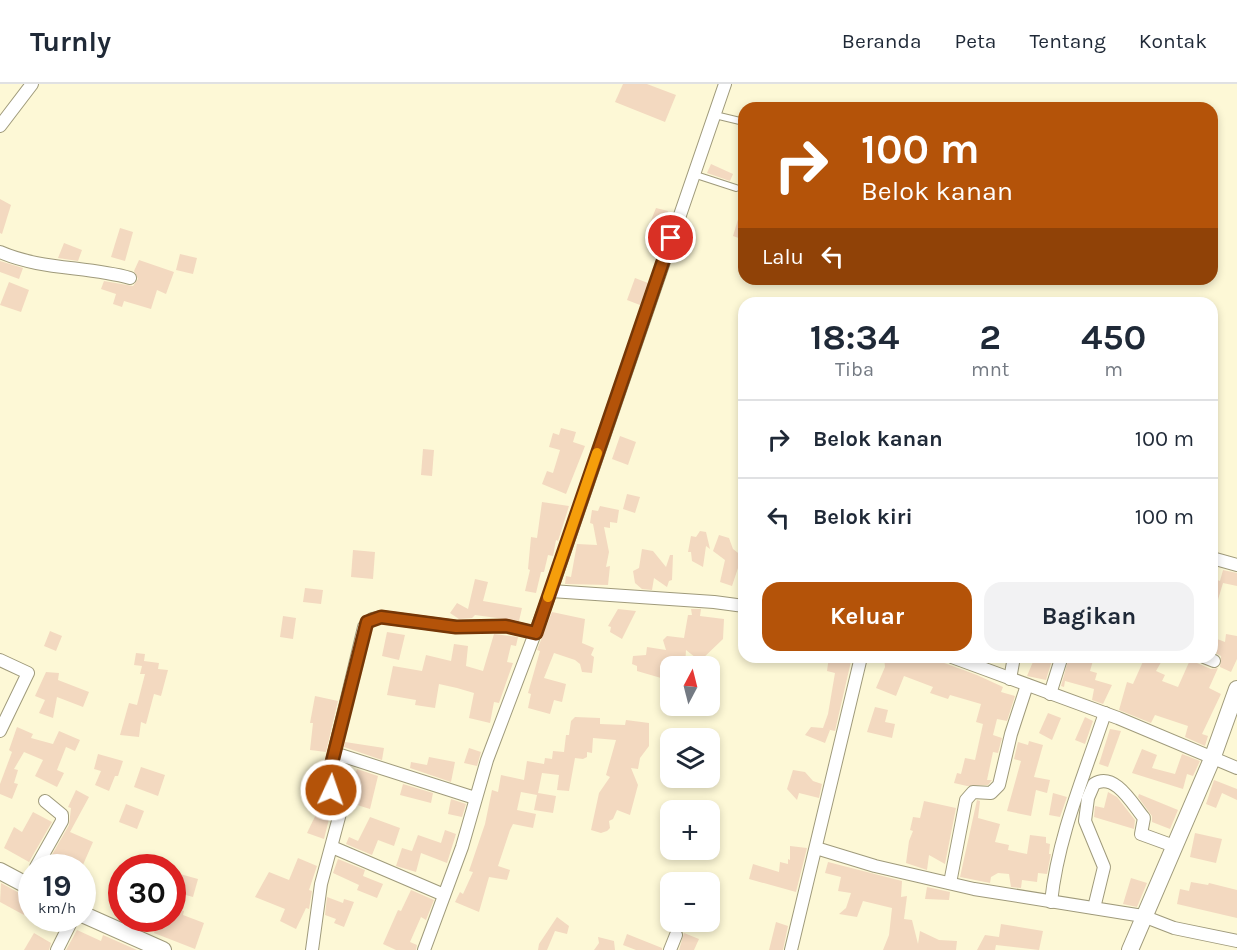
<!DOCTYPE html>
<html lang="id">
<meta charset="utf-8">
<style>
:root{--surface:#fff;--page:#f2f2f3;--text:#1f2937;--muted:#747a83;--line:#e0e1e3;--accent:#b45309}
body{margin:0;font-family:Karla,sans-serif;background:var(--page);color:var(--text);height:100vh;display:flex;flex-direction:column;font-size:22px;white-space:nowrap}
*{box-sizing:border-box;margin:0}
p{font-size:20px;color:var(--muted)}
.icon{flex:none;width:33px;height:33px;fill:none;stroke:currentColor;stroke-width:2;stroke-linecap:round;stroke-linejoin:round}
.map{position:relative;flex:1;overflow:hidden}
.drawer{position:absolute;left:738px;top:213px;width:480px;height:366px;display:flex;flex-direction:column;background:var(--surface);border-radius:18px;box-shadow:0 3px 9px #0003}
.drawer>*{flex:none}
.guide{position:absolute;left:738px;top:18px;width:480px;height:183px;border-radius:18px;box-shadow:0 3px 9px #0003;background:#b45309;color:#fff;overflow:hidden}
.needle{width:39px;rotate:7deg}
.buttons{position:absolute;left:660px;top:572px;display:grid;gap:12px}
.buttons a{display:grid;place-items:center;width:60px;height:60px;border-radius:12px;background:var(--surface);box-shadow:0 3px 9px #0003;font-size:30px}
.speed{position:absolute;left:18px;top:770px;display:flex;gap:12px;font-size:30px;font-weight:700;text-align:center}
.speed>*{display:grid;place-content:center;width:78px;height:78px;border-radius:50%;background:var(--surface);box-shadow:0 3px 9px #0003;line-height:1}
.speed small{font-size:15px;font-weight:400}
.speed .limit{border:9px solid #d22;background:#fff;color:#111}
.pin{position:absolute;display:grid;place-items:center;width:51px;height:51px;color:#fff;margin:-26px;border:3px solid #fff;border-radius:50%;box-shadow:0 2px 6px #0007}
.me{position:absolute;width:66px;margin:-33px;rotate:3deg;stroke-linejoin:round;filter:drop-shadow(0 0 4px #0008)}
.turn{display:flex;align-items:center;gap:21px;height:126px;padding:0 24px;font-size:27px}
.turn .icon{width:78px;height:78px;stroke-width:2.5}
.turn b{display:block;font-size:42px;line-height:51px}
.then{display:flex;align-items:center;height:57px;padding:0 24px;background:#0003;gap:12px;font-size:22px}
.eta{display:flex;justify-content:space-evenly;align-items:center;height:102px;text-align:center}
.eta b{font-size:36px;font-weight:700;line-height:42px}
.primary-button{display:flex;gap:12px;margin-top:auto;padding:12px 24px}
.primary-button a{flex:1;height:69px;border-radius:18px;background:var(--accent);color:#fff;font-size:24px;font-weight:700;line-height:69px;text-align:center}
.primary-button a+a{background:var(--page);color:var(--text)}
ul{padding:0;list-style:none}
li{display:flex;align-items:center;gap:18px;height:78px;padding:0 24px;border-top:2px solid var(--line)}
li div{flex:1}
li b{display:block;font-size:22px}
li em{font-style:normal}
header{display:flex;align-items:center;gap:36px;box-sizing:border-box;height:84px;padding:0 30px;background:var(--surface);border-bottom:2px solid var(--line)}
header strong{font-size:28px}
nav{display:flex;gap:33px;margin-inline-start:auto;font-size:21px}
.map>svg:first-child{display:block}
</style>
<header>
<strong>Turnly</strong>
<nav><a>Beranda</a><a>Peta</a><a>Tentang</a><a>Kontak</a></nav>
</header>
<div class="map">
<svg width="1237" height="866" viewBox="0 0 1237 866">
<rect width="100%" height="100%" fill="#fdf8d6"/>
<g fill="#f3d9c0">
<polygon points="623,0 647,0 676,11 665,38 615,18"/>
<polygon points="711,80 733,90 730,97 707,89"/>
<polygon points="0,115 11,121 2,150 0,149"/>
<polygon points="742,122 744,122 744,156 733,152"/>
<polygon points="656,124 668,127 662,143 650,139"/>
<polygon points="120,144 133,148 125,177 111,173"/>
<polygon points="64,159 82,166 78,177 58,174"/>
<polygon points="180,170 197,174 193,190 176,186"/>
<polygon points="139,176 174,188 166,210 157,206 151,225 124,217 122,223 113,220 116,210 101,205 104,197 133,202 138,195 134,187"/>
<polygon points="0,177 23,184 19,195 0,188"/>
<polygon points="635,194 648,199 640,221 627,216"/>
<polygon points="9,198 29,206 21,228 0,221"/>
<polygon points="561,344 576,348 573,358 585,362 566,410 542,400 547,387 553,389 560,366 549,363 553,349 559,351"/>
<polygon points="620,352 636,358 628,381 612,375"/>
<polygon points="423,365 434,366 432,392 421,391"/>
<polygon points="627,410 640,413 635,429 623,425"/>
<polygon points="542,418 569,422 558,457 556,456 553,472 548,471 544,488 541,488 536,509 525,507 530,486 528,485 531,453 537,454"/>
<polygon points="600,422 619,426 617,439 610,438 610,444 604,443 609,468 606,483 610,482 608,501 565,500 566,492 571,493 577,460 597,461 593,440 590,439 592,426 598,427"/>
<polygon points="700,447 706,448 710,465 706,462 703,483 692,477 691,468 688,468 691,452 696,453"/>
<polygon points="719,451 729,454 733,465 742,472 732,502 720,498 725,476 713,467"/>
<polygon points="642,465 653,467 666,483 670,471 673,471 672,496 669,497 667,503 654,494 652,506 642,505 635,499 633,487 639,484"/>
<polygon points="353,466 375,468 373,495 351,493"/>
<polygon points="1223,486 1237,489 1237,502 1223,499 1214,529 1212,529 1212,494 1220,497"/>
<polygon points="475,495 488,498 483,517 522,524 519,537 475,531 472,534 459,535 450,529 457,519 468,525"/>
<polygon points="305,504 323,506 321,520 303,518"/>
<polygon points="618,525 636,527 622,555 610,548 611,543 608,542"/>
<polygon points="691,525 701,525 700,532 724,535 723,555 700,577 686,566 685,582 670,582 668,589 661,594 637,587 637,582 632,580 633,572 646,571 647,563 666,566 663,556 667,552 684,554 688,531 692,531"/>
<polygon points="552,528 585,535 582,559 594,564 591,571 594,573 592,589 582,588 580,580 575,576 554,569 544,594 566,600 562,618 554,616 550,630 528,624 531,610 528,609 540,567 537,566"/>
<polygon points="283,532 296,534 293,555 280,553"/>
<polygon points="50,547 62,552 56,567 44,562"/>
<polygon points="387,548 405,551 399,576 382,572"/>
<polygon points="494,550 518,553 516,562 511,561 507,578 513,579 499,619 494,618 490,639 469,634 474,609 457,604 439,600 435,624 415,621 416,616 387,611 393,582 422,587 426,571 451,577 454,560 468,562 466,582 483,587"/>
<polygon points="1226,550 1237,552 1237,575 1231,588 1220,583 1221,572 1212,567 1212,553 1225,558"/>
<polygon points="136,569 145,570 144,577 159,579 158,585 168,586 161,612 154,610 146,640 141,638 139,653 120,651 129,619 137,621 145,590 140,590 142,582 134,581"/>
<polygon points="829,573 852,573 835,647 826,645 830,646 825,659 805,651 811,643 823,644 828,630 835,589 827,587"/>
<polygon points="884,573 928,573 977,591 1003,603 1001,608 1015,612 1007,637 997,635 993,651 1002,654 998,669 993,668 987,696 992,696 988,701 967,702 954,699 957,689 961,690 965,674 975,676 983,640 976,638 981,620 950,611 948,615 930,609 933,603 904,592 896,612 876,604 885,583"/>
<polygon points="1035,573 1053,573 1046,596 1027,592"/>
<polygon points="1069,573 1094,573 1090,587 1097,589 1095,596 1112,601 1103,620 1092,616 1094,605 1065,597 1064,603 1061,602"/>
<polygon points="1145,573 1164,573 1156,587 1165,591 1162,597 1178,603 1190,576 1211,585 1218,584 1209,604 1221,610 1202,650 1208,652 1205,662 1185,653 1188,642 1155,631 1151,639 1119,626 1127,598 1133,600"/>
<polygon points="46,588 59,589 58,596 89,608 83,623 57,613 53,634 39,629 45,616 35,612"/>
<polygon points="315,612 338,617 326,668 310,666 313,639 310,639"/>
<polygon points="875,623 888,626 885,638 895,640 892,654 867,648"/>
<polygon points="1048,629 1061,634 1052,656 1039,649"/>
<polygon points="575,633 600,634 600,640 625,641 626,636 649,639 649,662 640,674 638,685 631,684 638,701 630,731 617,726 613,735 609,737 610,744 607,747 601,749 591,746 599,709 610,693 606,691 616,656 593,654 592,669 587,668 587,673 583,675 575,674 569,707 557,706 559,691 542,689 538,709 556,712 553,729 534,726 537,711 521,708 517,726 536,730 533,744 513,740 510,746 498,782 510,786 507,796 489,793 479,828 455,818 460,808 463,810 473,788 469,787 485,740 492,706 498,708 501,691 524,696 527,677 544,680 545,674 552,675 553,667 564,668 566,651 569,651 571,637"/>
<polygon points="1085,633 1093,637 1085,660 1075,656"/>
<polygon points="17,643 33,650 31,654 53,660 59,647 80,656 75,667 66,663 57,686 64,689 57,703 35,692 43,676 24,668 14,685 18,686 14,699 18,700 12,715 0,710 0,700 12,668 9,666"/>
<polygon points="1110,645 1121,647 1108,683 1099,680"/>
<polygon points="1029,657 1043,661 1034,693 1050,696 1047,709 1036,706 1031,732 1007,727 1021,677 1014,675 1018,658 1028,661"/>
<polygon points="345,658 384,664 382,676 344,663"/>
<polygon points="469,664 481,668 477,682 464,679"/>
<polygon points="1142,665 1157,671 1152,684 1175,690 1182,670 1200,677 1193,692 1187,690 1183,705 1132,689"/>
<polygon points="98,670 123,677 118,692 115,692 109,707 95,701 101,687 94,685"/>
<polygon points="429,673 455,678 451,698 410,684 411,678 427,681"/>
<polygon points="141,683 165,691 158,712 134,703"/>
<polygon points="357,685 378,692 370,725 354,720 359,702 352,700"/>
<polygon points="793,686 805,688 813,697 822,700 819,714 799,709 797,716 787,705"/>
<polygon points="1214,696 1237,705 1237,716 1222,709 1216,724 1206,720"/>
<polygon points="403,700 433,709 431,719 400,711"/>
<polygon points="76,706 89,713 70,748 93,758 82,783 45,783 69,741 71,724 68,723"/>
<polygon points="1108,708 1117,713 1135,736 1134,745 1094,733 1095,722 1104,724"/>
<polygon points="1053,709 1067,713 1060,733 1049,731"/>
<polygon points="1139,710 1178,726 1170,745 1152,738 1152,732 1138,713"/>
<polygon points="451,715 466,720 462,733 448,730"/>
<polygon points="323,716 332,723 324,755 307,749"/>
<polygon points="977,716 980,717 978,734 1000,740 995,758 1009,761 1008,766 1027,770 1030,751 1046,753 1046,759 1050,760 1049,770 1051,770 1047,790 1038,789 1037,798 1022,796 1021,804 1011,803 1009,790 998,789 991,793 990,799 960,793"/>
<polygon points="924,717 956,724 945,780 929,771 927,786 906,779 909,757 913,747 910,746 913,733 920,734"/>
<polygon points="126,720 144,727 137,745 119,738"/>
<polygon points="33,728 52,738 29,778 4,764 14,743 22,748"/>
<polygon points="370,733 400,744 394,762 378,756 372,771 346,760 349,753 358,757"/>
<polygon points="445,746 456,750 447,779 421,769 416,788 396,782 402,764 412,767 418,751 441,759"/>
<polygon points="1195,749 1222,755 1216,779 1190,773"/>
<polygon points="790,762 807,764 796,808 749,795 753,780 779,788 780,778 788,780 788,775 790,776"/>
<polygon points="298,774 317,782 309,806 312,807 309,825 306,824 296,845 280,837 285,825 255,813 269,788 289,796"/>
<polygon points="338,775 365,786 363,792 383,800 377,814 357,806 359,801 333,789"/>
<polygon points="828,778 902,797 901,813 907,812 904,835 912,836 918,860 920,847 939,856 957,857 956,866 883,866 889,851 892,824 863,817 857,833 839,830 846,824 851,809 838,807 841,793 825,789"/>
<polygon points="180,790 198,795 193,813 175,808"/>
<polygon points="1131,794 1147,799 1137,823 1123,820"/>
<polygon points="1191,798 1208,801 1209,799 1237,806 1237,834 1177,820 1180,805 1189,807"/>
<polygon points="1,799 32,816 24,831 0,818"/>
<polygon points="927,803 950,808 949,816 925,815"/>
<polygon points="411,806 434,816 426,836 421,833 410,858 417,861 416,866 396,866 383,860 398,826 401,827"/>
<polygon points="327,813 343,819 344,815 354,818 344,843 334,839 336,835 325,831"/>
<polygon points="172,823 184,827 183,831 204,839 195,865 154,849 160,834 172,834"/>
<polygon points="557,833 569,842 567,850 555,847 547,866 538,866 539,860"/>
<polygon points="776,838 788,842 783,866 769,866"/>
<polygon points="1001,840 1043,847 1039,866 996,861 995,866 977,866 985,851 999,853"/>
<polygon points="77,846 101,857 103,851 137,866 66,866"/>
<polygon points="34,849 51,859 49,866 24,866"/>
<polygon points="684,849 699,855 694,866 679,866"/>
<polygon points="627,850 662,864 662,866 636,866 623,861"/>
<polygon points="598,853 614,857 615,866 594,866 599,859"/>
</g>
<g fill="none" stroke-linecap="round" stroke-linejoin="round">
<g stroke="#9f9a7b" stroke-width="8">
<g id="lane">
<polyline points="715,31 744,38"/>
<polyline points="693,90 736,104"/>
</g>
</g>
<g stroke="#9f9a7b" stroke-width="14">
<g id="street">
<polyline points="0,42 32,0"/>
<path d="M0,168C41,186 87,182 130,194"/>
<polyline points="1212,474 1237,481"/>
<polyline points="551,507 714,518 744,522"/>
<polyline points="952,573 1118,634 1237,684"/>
<polyline points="1204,573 1214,577"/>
<polyline points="0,576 28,589 0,647"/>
<polyline points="1010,595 1014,573"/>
<polyline points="1050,610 1061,575"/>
<polyline points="334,669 364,543 372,535 381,533 457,543 506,542 536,549"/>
<polyline points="332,763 444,811"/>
<polyline points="816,764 875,782 974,805 1143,832 1174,844 1237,857"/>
<polyline points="36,783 62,737 62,731 45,717"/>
<polyline points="950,799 966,716 973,708 991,709 999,701 1011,650 1027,601"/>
<path d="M1051,818C1058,752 1084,692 1105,629"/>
<path d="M1094,824L1104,783L1085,737L1088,714L1094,700C1115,687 1133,721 1144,734L1141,750L1174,762"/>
<polyline points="57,866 73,834"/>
<polyline points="312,866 321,800 342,722 332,710 330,699 334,669 475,714"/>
<polyline points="424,866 462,763 487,676 551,507 725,0"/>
<polyline points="670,866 676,851"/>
<polyline points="791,866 861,573"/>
</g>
</g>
<g stroke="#9f9a7b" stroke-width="18">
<g id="secondary">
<polyline points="0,787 32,804"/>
<polyline points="82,830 163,866"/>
<polyline points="1130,866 1212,675 1237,605"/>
</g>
</g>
<use href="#lane" stroke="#fff" stroke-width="6"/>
<use href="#street" stroke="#fff" stroke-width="12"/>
<use href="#secondary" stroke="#fff" stroke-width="16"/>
</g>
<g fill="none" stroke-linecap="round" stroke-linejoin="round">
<g stroke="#753606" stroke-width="15">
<polyline id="route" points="331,706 331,682 367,538 381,533 456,543 506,542 536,549 671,154"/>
</g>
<use href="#route" stroke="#b45309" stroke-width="10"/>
<polyline stroke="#f59e0b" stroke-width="10" points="548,513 597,369"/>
</g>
</svg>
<div class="buttons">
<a><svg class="needle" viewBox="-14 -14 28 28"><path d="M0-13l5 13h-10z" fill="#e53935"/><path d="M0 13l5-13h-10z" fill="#747a83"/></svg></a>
<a><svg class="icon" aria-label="layers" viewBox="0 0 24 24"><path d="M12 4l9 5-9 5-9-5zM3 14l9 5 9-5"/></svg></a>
<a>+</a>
<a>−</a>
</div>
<div class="speed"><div>19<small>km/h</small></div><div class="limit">30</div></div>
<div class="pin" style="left:671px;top:154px;background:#d93025"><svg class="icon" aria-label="arrive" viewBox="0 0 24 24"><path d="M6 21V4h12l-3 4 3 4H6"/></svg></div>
<svg class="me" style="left:331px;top:706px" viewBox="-20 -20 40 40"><circle r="17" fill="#b45309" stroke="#fff" stroke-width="3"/><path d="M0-11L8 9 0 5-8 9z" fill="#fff"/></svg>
<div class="guide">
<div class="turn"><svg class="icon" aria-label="right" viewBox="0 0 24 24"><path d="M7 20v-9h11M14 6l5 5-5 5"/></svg><div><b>100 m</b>Belok kanan</div></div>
<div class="then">Lalu<svg class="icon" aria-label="left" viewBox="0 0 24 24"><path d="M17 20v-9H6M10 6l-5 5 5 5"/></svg></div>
</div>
<section class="drawer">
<div class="eta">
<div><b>18:34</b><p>Tiba</p></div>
<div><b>2</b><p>mnt</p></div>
<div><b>450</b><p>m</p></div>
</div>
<ul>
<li><svg class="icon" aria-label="right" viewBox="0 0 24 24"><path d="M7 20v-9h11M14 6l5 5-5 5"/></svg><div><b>Belok kanan</b></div><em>100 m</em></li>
<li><svg class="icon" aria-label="left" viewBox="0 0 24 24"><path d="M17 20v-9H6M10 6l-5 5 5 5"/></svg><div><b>Belok kiri</b></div><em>100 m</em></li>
</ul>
<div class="primary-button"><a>Keluar</a><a>Bagikan</a></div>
</section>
</div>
